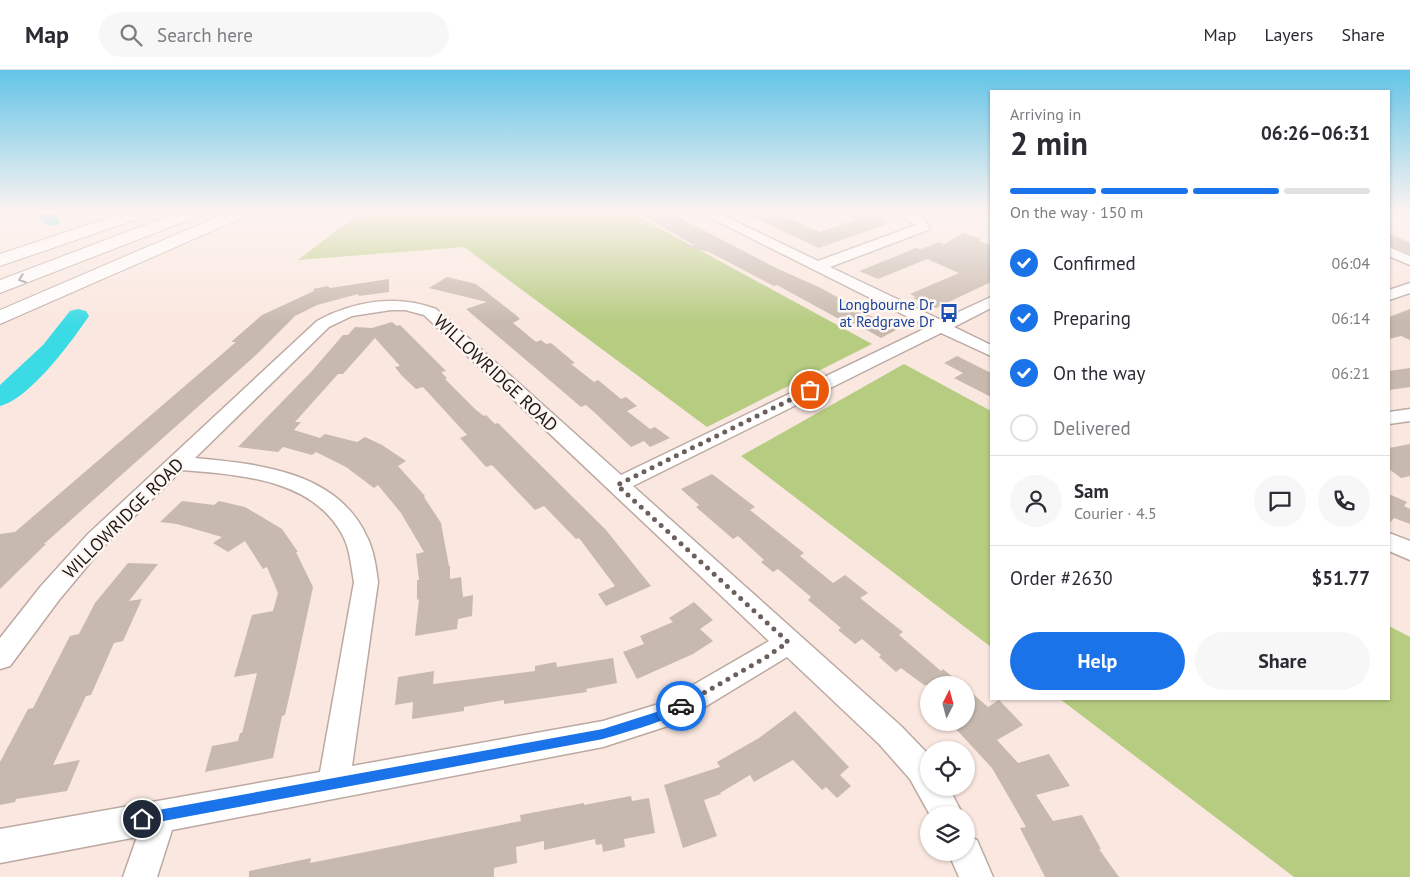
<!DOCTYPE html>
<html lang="en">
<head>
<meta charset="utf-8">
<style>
  :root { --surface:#fff; --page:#f7f7f7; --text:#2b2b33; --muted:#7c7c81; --line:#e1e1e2; --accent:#1a73e8 }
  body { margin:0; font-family:"PT Sans",sans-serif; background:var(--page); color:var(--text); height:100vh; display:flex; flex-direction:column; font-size:19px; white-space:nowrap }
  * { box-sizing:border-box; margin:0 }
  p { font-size:16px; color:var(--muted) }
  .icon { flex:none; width:28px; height:28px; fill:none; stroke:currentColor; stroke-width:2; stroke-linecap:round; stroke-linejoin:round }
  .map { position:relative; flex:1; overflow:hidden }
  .sheet { position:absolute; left:990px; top:20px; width:400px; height:610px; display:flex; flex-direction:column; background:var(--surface); border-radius:0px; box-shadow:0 1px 4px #0004 }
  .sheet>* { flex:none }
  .needle { width:32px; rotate:6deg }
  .fabs { position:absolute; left:920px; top:606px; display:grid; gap:10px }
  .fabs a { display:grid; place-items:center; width:55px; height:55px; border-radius:50%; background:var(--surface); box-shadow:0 1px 4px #0004; font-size:25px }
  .pin { position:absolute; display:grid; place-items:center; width:42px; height:42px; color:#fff; margin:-21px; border:2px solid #fff; border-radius:50%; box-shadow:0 1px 5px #0007 }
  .courier { position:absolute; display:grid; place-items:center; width:50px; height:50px; margin:-25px; border:4px solid #1a73e8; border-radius:50%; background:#fff; color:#222; box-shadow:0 1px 6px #0007 }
  .overview em { font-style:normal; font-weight:600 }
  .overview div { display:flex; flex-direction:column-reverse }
  .overview { display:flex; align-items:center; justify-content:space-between; height:85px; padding:0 20px }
  h1 { font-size:32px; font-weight:600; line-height:38px }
  .bar { display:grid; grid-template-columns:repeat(4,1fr); gap:8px 5px; align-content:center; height:60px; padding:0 20px }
  .bar i { height:6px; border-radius:4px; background:var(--line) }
  .bar .current { background:var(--accent) }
  .bar p { grid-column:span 4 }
  .line { display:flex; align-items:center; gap:12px; padding:0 20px; border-top:1px solid var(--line) }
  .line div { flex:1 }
  .round { display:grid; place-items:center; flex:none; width:52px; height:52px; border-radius:26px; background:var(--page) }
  ol { padding:0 20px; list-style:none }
  li { display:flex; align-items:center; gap:15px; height:55px }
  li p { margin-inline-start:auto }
  li .icon { padding:5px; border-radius:50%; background:var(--accent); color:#fff; stroke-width:4 }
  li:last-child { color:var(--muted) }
  li i { width:28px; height:28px; border:2px solid var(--line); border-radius:50% }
  .action { display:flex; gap:10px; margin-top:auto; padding:10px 20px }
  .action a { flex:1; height:58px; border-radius:30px; background:var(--accent); color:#fff; font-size:20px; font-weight:600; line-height:58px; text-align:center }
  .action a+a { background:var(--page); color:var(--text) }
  header { display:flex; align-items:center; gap:30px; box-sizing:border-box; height:70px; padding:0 25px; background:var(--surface); border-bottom:1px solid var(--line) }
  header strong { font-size:24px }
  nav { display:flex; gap:28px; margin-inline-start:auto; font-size:18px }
  .search { width:350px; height:45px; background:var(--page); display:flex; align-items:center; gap:12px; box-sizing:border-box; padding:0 18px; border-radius:28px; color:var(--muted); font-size:19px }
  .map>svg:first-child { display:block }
</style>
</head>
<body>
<header>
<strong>Map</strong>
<div class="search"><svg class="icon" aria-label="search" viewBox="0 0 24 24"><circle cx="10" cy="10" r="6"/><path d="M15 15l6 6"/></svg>Search here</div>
<nav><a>Map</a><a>Layers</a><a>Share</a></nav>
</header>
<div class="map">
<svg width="1410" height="807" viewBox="0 0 1410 807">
  <rect width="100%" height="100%" fill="#fae7df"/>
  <path fill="#b6cc80" d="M362 141H628L872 274 707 357 464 177 298 190Z
    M904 294 991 341V577L741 386Z
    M1389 556 1410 567V807H1294L1060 629H1389Z"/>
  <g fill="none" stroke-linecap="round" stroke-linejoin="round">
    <path stroke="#32a0a7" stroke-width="3" d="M45 145 54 141"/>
    <path stroke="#32a0a7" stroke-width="4.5" d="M42 290 57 285"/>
    <path fill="#3bdbe5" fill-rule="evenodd" d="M33 141H52L60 151 58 155C45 158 40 151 33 141Z
      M78 239 86 241 89 246C72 271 30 329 0 336V315L43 275 70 241Z"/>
  </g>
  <path fill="#c7b9ad" d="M634 141H667L776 198 821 218 896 260 881 268 854 253 850 255 777 215 774 216 709 182 686 177 694 175Z
    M739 141H772L820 162 854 150 842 141H863L889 151 885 153 887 154 819 178Z
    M963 163 981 169 978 171 991 175V212L936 238 913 228 916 227 910 224 959 203 927 189 878 209 859 201 916 178 921 179 939 172 944 174Z
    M1389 163 1410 173V184L1389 175Z
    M447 207 476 214 517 246 520 249 513 253 536 272 541 270 546 274 551 273 575 293 571 294 594 312 598 310 621 329 626 327 637 336 627 341 650 359 655 357 670 368 650 377 644 371 631 377 594 342 586 335 581 337 466 239 487 232 429 218Z
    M389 209V222L359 226 358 224 317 235 295 246 257 284 44 474H46L0 519V464L15 462 236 272H231L262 245 314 221 313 219 328 216 330 218Z
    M1410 239V270L1401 266 1389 269V247Z
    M392 252 397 256 400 255 446 301 441 302 447 308 445 309 476 340 484 346 486 345 495 354 498 353 606 460 651 516 606 536 598 524 615 516 579 468 576 469 544 436 535 440 492 395 486 397 460 368 467 365 423 317 416 319 402 306 395 297 400 296 375 268 343 304H338L295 352H301L294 360 320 368 325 364 357 372 365 367 382 375 406 391 398 396 425 426 424 427 441 453 449 496H450V509L461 507 463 527 473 525 472 546 458 549 457 559 415 566 419 529 417 530V510H419L416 484 424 482 401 443 378 415 374 418 346 397 316 382 312 385 283 377 278 382 238 377 311 302 343 265H348L355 257 372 258Z
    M957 286 991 303V327L954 308 963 303 944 293Z
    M1410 298V317L1389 320V301Z
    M1410 374V406L1401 408 1389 399V378Z
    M712 404 755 437 750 440 804 483 800 486 833 513 845 505 868 523 860 528 903 562 899 565 941 601 943 599 962 615H924L901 598 896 602 879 587 881 585 862 569 855 574 838 560 841 558 808 530 811 527 778 499 773 502 761 492 764 490 738 466 733 469 696 437 699 435 681 419Z
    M1389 424 1407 432 1404 436 1410 439V454L1394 448 1389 454Z
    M182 431 214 435 219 431 245 437 282 459 298 482H296L313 517 296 597 285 645 282 646 273 688 205 702 212 676 238 671 240 663H242L257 603 234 607 252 545 273 541 278 523 267 497 263 499 245 471 228 482 213 473 222 467 177 454 160 452Z
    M128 493 158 494 129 531 142 529 123 571 114 573 91 625 86 626 53 695 80 690 67 721 16 729 15 732 0 735V692L18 658 28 639 33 638 70 566 79 564 95 533Z
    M694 532 713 550 700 559 713 571 693 584 637 609 623 582 644 574 640 566 673 552 669 548Z
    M613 588 617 613 586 619 587 622 504 634V630L464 637V641L412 649 413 632 395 635 398 607 434 601 433 614 535 601V596L556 592 557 597Z
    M966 618 988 637 999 630 1023 655 997 670 1018 693 1049 684 1070 716 1036 725 1053 751 1082 745 1101 779H1099L1119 807H1045L1020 758 1026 757 992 698 954 657 962 652H966Z
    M795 641 849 697 840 705 851 716 837 728 826 717 822 720 793 690 754 712 750 705 720 723 721 724 704 730 717 766 683 778 664 715 720 697 717 692 759 668Z
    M631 726 632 731 649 728 655 763 624 769 625 777 603 782 602 774 596 775 595 769 544 780V771L516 777 517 793 494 798V807H249V801L311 788 310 793 521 751 520 745 584 733V735Z"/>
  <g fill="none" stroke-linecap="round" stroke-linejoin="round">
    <g stroke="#bba9a2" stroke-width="3">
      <path id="minor" d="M697 141H714L818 191 916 155 894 141C909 141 921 142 930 157L928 160 830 197 941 250 991 227V238L954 257 991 275V286L941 263 633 416 901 656 929 685V718H949L963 745H930L910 709 879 674 787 587 680 652 603 677 172 760 157 807H123L137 767 0 793V759L320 702 354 512C351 496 350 478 342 464 311 408 239 405 182 400L104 476 59 530 10 596 0 599V568L41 516 88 464 317 251C353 231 397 224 436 239L621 405 928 257ZM391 240H405L424 245 769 571 662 633 603 651 352 696 378 512C376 497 374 481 367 467 337 401 258 394 195 388L329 257 352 246Z
        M1389 177 1410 186V195L1389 186Z
        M1410 213V223L1389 230V220Z
        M1410 339V351L1389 354V342Z
        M1389 463 1410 471V490L1389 481Z
        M966 766 977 770 993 807H959L948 782H966Z"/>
    </g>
    <g stroke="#bba9a2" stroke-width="2">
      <path id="highway" d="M129 141H154L152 144 0 196V184Z
        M182 141H206L204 144 0 223V210Z
        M231 141H253L251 144 0 254V240Z"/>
    </g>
    <use href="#minor" fill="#fff" fill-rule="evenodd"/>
    <use href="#highway" fill="#fff" fill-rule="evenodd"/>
  </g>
  <defs><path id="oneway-chevron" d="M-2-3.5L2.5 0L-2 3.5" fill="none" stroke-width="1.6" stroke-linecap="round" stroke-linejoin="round" transform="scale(1.25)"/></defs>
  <use stroke="#9a9796" href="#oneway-chevron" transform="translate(22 209) rotate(159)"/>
  <linearGradient id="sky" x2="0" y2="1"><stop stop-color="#63c4e7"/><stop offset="0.56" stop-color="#fdf4f1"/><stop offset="1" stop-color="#fdf4f1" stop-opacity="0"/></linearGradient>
  <rect width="1410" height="254" fill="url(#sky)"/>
  <path fill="#1a73e8" d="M681 631 685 633 687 636C681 648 619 664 603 669L142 755 138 754 136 749 138 745 142 743 603 659 666 639Z"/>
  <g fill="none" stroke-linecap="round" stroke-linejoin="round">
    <path stroke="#6b605c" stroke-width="5" stroke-dasharray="0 9" d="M681 636 765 588 788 572 617 415 810 320"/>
  </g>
  <defs>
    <g id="bus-bare" transform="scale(1.5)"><path d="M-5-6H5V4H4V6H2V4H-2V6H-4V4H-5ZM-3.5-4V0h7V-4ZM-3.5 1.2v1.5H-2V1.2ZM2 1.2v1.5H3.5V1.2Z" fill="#1a4fb4" stroke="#fff7f4" stroke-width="2.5" paint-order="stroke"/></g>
  </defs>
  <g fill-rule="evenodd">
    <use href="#bus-bare" x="949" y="243"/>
  </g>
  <g text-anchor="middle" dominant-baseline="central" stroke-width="5" stroke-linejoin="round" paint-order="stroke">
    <g font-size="15" fill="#164399" stroke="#fff7f4" text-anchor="end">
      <text x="934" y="234">Longbourne Dr<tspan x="934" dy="17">at Redgrave Dr</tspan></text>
    </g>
    <g font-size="18" fill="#1e1815" stroke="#fff7f4">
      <text transform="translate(496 303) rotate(43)">WILLOWRIDGE ROAD</text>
      <text transform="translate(123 448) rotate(-45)">WILLOWRIDGE ROAD</text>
    </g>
  </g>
</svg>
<div class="fabs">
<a><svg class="needle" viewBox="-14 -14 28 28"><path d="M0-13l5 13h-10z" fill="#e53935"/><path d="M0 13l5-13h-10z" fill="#7c7c81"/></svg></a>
<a><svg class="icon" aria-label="locate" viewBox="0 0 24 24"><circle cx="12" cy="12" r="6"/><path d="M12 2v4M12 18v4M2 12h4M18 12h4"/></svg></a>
<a><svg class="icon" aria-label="layers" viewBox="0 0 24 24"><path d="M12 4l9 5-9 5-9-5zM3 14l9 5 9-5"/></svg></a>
</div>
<div class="pin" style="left:810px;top:320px;background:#ea580c"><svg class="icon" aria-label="bag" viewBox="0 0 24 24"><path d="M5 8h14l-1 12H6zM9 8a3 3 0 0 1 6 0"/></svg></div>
<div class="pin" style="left:142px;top:749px;background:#1f2937"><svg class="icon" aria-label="home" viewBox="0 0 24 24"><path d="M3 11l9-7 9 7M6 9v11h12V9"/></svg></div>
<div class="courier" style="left:681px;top:636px"><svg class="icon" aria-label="car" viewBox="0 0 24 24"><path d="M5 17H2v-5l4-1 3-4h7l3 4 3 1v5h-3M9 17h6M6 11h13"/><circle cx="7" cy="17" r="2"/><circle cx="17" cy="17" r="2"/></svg></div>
<section class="sheet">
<div class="overview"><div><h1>2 min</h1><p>Arriving in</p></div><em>06:26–06:31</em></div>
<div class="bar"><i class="current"></i><i class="current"></i><i class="current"></i><i></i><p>On the way · 150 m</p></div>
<ol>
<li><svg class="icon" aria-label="check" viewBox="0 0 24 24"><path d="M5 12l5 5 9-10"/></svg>Confirmed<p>06:04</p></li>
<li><svg class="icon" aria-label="check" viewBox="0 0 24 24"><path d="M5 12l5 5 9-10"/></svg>Preparing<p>06:14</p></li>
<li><svg class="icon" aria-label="check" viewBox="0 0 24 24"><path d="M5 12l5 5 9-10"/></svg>On the way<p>06:21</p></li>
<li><i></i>Delivered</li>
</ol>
<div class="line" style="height:90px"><a class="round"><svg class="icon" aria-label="person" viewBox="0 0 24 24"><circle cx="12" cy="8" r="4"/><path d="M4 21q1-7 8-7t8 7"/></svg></a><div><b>Sam</b><p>Courier · 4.5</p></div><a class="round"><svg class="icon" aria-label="chat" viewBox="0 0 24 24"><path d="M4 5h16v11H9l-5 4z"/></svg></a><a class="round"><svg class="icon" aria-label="phone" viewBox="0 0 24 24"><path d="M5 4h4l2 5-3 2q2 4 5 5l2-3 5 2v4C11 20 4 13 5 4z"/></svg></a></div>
<div class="line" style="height:65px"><div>Order #2630</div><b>$51.77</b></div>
<div class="action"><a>Help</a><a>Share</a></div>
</section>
</div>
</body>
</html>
